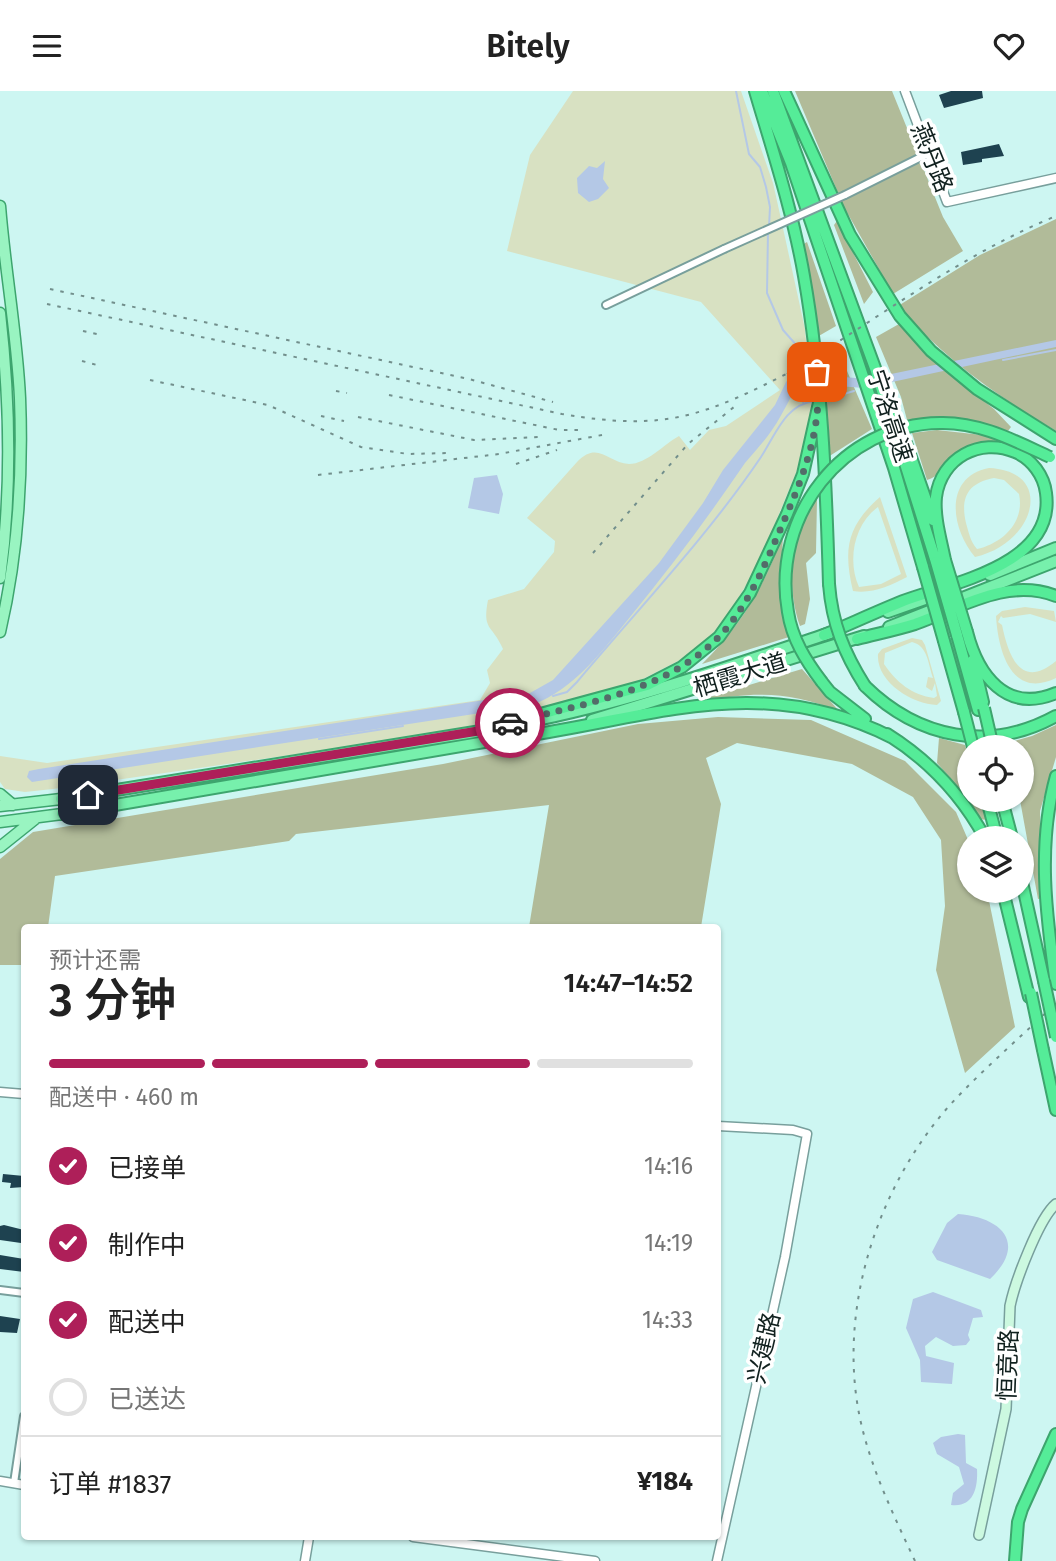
<!DOCTYPE html>
<html lang="zh">
<head>
<meta charset="utf-8">
<style>
  :root { --surface:#fff; --page:#f6f6f6; --text:#222; --muted:#767676; --line:#e0e0e0; --accent:#ae1f59 }
  body { margin:0; font-family:"Fira Sans","Noto Sans SC",sans-serif; background:var(--page); color:var(--text); height:100vh; display:flex; flex-direction:column; font-size:26px; white-space:nowrap }
  * { box-sizing:border-box; margin:0 }
  p { font-size:23px; color:var(--muted) }
  .icon { flex:none; width:38px; height:38px; fill:none; stroke:currentColor; stroke-width:2; stroke-linecap:round; stroke-linejoin:round }
  .map { position:relative; flex:1; overflow:hidden }
  .sheet { position:absolute; left:21px; top:833px; width:700px; height:616px; display:flex; flex-direction:column; background:var(--surface); border-radius:7px; box-shadow:0 2px 5px #0004 }
  .sheet>* { flex:none }
  .fabs { position:absolute; left:957px; top:644px; display:grid; gap:14px }
  .fabs a { display:grid; place-items:center; width:77px; height:77px; border-radius:50%; background:var(--surface); box-shadow:0 2px 5px #0004; font-size:35px }
  .pin { position:absolute; display:grid; place-items:center; width:60px; height:60px; color:#fff; margin:-30px; border-radius:14px; box-shadow:0 4px 10px #0006 }
  .courier { position:absolute; display:grid; place-items:center; width:70px; height:70px; margin:-35px; border:5px solid #ae1f59; border-radius:50%; background:#fff; color:#222; box-shadow:0 2px 9px #0007 }
  .summary em { font-style:normal; font-weight:600 }
  .summary div { display:flex; flex-direction:column-reverse }
  .summary { display:flex; align-items:center; justify-content:space-between; height:119px; padding:0 28px }
  h1 { font-size:46px; font-weight:600; line-height:52px }
  .bar { display:grid; grid-template-columns:repeat(4,1fr); gap:10px 7px; align-content:center; height:84px; padding:0 28px }
  .bar i { height:9px; border-radius:5px; background:var(--line) }
  .bar .active { background:var(--accent) }
  .bar p { grid-column:span 4 }
  .line { display:flex; align-items:center; gap:18px; padding:0 28px; border-top:2px solid var(--line) }
  .line div { flex:1 }
  ol { padding:0 28px; list-style:none }
  li { display:flex; align-items:center; gap:21px; height:77px }
  li p { margin-inline-start:auto }
  li .icon { padding:7px; border-radius:50%; background:var(--accent); color:#fff; stroke-width:4 }
  li:last-child { color:var(--muted) }
  li i { width:38px; height:38px; border:4px solid var(--line); border-radius:50% }
  header { display:flex; justify-content:space-between; align-items:center; height:91px; padding:0 28px; background:var(--surface); font-size:32px; font-weight:600 }
  .map>svg:first-child { display:block }
</style>
</head>
<body>
<header><svg class="icon" aria-label="menu" viewBox="0 0 24 24"><path d="M4 6h16M4 12h16M4 18h16"/></svg>Bitely<svg class="icon" aria-label="heart" viewBox="0 0 24 24"><path d="M12 20l-8-8c-3-5 5-10 8-4 3-6 11-1 8 4z"/></svg></header>
<div class="map">
<svg width="1056" height="1470" viewBox="0 0 1056 1470">
  <rect width="100%" height="100%" fill="#cdf6f2"/>
  <path fill="#d8e1c2" fill-rule="evenodd" d="M573 0H741L773 92 781 128 805 238 812 319 803 365 759 472 727 527 705 551 692 563 637 591 464 639 53 698 25 701 5 698 0 691V665L47 672 480 609 490 592 487 579 503 558C492 533 482 540 488 509L524 498 554 461 555 450 527 427 577 371C598 349 608 372 629 373 647 373 664 353 679 345L690 359 709 339 726 335 780 299 701 211 507 160 530 64Z
    M989 377C1056 380 1035 453 975 466 951 438 943 386 989 377ZM994 387 1004 389 1019 403C1025 431 1003 452 977 458 970 450 969 442 966 432 960 406 968 392 994 387Z
    M880 406 907 486C890 495 872 503 853 500 843 458 847 435 880 406ZM878 416 901 483 881 493 859 496C847 470 854 433 878 416Z
    M1025 516 1054 520 1056 531 1030 523 1003 527 1001 525 998 531 1002 534C1008 563 1020 600 1056 570V587C1011 609 998 559 996 525L1002 520Z
    M912 547 922 549 925 554 941 610 937 614C912 613 876 591 878 563L882 558ZM912 551C928 555 928 573 933 587L928 586 926 596 932 600 935 592 937 605 934 607C912 604 896 591 884 573L885 562Z"/>
  <path fill="#b1bb99" d="M795 0H892L943 126 963 160 893 203 844 116Z
    M1056 128V340C997 305 943 267 898 215L980 164Z
    M837 130 873 201 864 213 834 134Z
    M807 151 836 235 817 246 802 154Z
    M899 233 926 264 994 318 1011 336 1008 340C973 327 944 324 907 329L901 306 876 246Z
    M838 259 872 338 828 366 821 270Z
    M937 339 982 344 998 350V353C948 346 953 382 927 389L912 342Z
    M817 408 816 462 806 472 810 508 805 533 800 535C786 496 789 440 817 408Z
    M783 444 780 504 789 546 702 573C742 533 763 497 783 444Z
    M802 578 839 620C790 601 756 600 704 610L703 608Z
    M718 626 811 629 905 670 956 721 969 751 970 800H987L1015 936 965 982 936 879 945 815 941 749 913 706 852 673 737 652 706 667 721 713 701 836H529L549 714 296 743 289 750 55 785 48 836H24V874H0V768L33 741 443 673 638 633Z
    M1056 634V666L1040 720 1042 807 1038 808 1020 709 1022 656H1005L1004 653 1032 645Z
    M939 647 965 654 969 667 970 709H983L987 729 979 728 964 703 937 672Z"/>
  <path fill="#b4c8e6" d="M605 70 603 88 609 97 598 108 589 111 578 102 577 87 589 75 597 77Z
    M1056 249V256L864 297 838 295 815 278 808 280C794 295 785 321 772 339 764 351 754 361 745 372 709 425 671 476 630 526 602 560 575 598 532 614L32 691 27 686 29 680 39 678 530 602 553 589 659 472 703 412 723 379 775 314 786 291 805 267 816 266 844 286 867 288Z
    M497 384 503 403 499 423 468 417 474 387Z
    M958 1123C1001 1126 1028 1152 990 1188L937 1169 932 1161 947 1132Z
    M933 1201 981 1219 983 1226 973 1227 968 1244 970 1249 966 1254 953 1255 936 1246 925 1255 926 1265 954 1272 952 1293 921 1291 920 1269 906 1237 913 1208Z
    M958 1343 965 1344 966 1372 977 1378C978 1396 974 1417 951 1414L953 1402 964 1393 959 1376 937 1363 933 1352 941 1346Z"/>
  <g fill="none" stroke-linecap="round" stroke-linejoin="round">
    <path stroke="#b4c8e6" stroke-width="2" d="M736 0 749 63 760 76 766 96 770 116 769 136
      M768 141 767 202 783 239 798 256 801 273
      M1003 269 1056 259
      M802 286 803 311
      M823 309 854 300
      M553 605 567 601 577 591C639 517 707 446 761 366 776 343 785 314 814 310
      M319 648 403 635"/>
  </g>
  <path fill="#1e4250" d="M951 0H982L983 7 944 17 939 4Z
    M999 53 1004 65 982 68V71L963 74 961 61Z
    M3 1083 24 1085V1096L10 1097 11 1092 2 1091Z
    M4 1134 24 1139 21 1152 0 1149V1135Z
    M0 1164 24 1168V1181L0 1178Z
    M0 1225 20 1228 17 1242 0 1241Z"/>
  <g fill="none" stroke-linecap="round" stroke-linejoin="round">
    <g stroke="#789f9c" stroke-width="10">
      <path id="minor" d="M845 104 929 62
        M606 214 724 158
        M0 1199 24 1202
        M14 1392 24 1325"/>
    </g>
    <g stroke="#789f9c" stroke-width="11">
      <path id="tertiary" d="M905 0 947 111 1056 87
        M0 1001 24 1003
        M0 1390 24 1394
        M413 1446 595 1470
        M305 1470 309 1446
        M717 1470 785 1166 807 1043 793 1039 718 1035"/>
    </g>
    <g stroke="#789f9c" stroke-width="12">
      <path id="secondary" d="M979 1444 1006 1318 1010 1215C1015 1191 1039 1127 1056 1113"/>
    </g>
    <g stroke="#3da56e" stroke-width="13">
      <path id="primary" d="M0 115C5 179 17 243 20 307 23 385 18 464 0 541
        M0 222C10 310 12 399 0 487
        M0 703 13 714
        M0 715 61 708
        M0 731 62 723
        M0 756 35 728"/>
    </g>
    <g stroke="#3da56e" stroke-width="14">
      <path id="trunk" d="M990 484 1056 457
        M888 521 925 508
        M889 536 1056 470
        M592 629 864 545
        M527 631C630 611 730 575 830 542
        M61 708 487 639
        M62 723 532 643"/>
    </g>
    <g stroke="#3da56e" stroke-width="14">
      <path id="motorway" d="M755 0C773 61 793 122 804 185 822 287 826 390 829 493
        M762 0 791 72 894 377 923 476
        M773 0 875 277 936 471
        M784 0 850 144 900 225 931 260 977 298 1056 348
        M906 352 933 429
        M967 541C978 584 1006 623 1056 602
        M824 544C850 533 876 521 903 510 951 492 1056 474 1046 402 1044 385 1032 368 1015 361 980 346 941 367 936 406 934 426 941 449 945 469
        M957 544 978 619
        M857 548C876 543 896 539 915 533 960 517 1007 486 1056 505
        M944 550 964 621
        M973 569 983 611
        M822 591 830 601 865 628
        M865 595C918 647 989 662 1056 625
        M478 640 647 594 682 576 719 546 750 502 787 423 803 383 820 307
        M887 643C930 670 961 703 985 747
        M525 645C658 625 763 581 893 647
        M1056 685C1037 753 1046 824 1056 893
        M987 709 997 747
        M1002 709 1012 747
        M1022 791 1044 890
        M1003 800 1029 906
        M1043 959 1056 1019
        M1015 1470 1018 1431 1022 1418 1056 1343"/>
    </g>
    <use href="#minor" stroke="#fff" stroke-width="6"/>
    <use href="#tertiary" stroke="#fff" stroke-width="8"/>
    <use href="#secondary" stroke="#ccf9e0" stroke-width="9"/>
    <use href="#primary" stroke="#99f4c1" stroke-width="10"/>
    <use href="#trunk" stroke="#77f0ac" stroke-width="10"/>
    <use href="#motorway" stroke="#55ec98" stroke-width="10"/>
    <path stroke="#728f8c" stroke-width="2" stroke-dasharray="3.5 7" stroke-linecap="butt" d="M50 198 469 288 553 311
      M47 213 562 323C667 341 704 325 796 278
      M83 240 101 244
      M82 270 97 274
      M787 283C876 229 959 165 1056 125
      M150 289 268 314 361 356 408 363 449 362
      M336 300 347 302
      M389 304 559 339H581
      M321 325 344 330
      M358 326 474 349 538 346
      M516 373 557 359
      M318 384 499 363 602 344
      M593 462 688 353 734 316
      M915 1470C894 1425 872 1380 861 1332 836 1222 876 1098 949 1015 982 979 1021 946 1056 912"/>
    <g stroke="#789f9c" stroke-width="10" stroke-linecap="butt">
      <path id="minor-bridge" d="M724 158 845 104"/>
    </g>
    <g stroke="#3da56e" stroke-width="14" stroke-linecap="butt">
      <path id="motorway-bridge" d="M945 469 967 541
        M936 471 957 544
        M923 476 944 550
        M829 493C832 532 844 562 865 595
        M822 591C806 570 792 548 788 521 771 426 842 333 940 332 980 331 1015 350 1050 366
        M984 617 993 656
        M964 621 973 656
        M1044 890 1056 946
        M1031 902 1043 959"/>
    </g>
    <use href="#minor-bridge" stroke="#fff" stroke-width="6"/>
    <use href="#motorway-bridge" stroke="#55ec98" stroke-width="10"/>
  </g>
  <g fill="none" stroke-linecap="round" stroke-linejoin="round">
    <path stroke="#536c69" stroke-width="7" stroke-dasharray="0 12.6" d="M510 632C589 611 681 599 733 529 756 498 771 460 786 425 806 379 823 331 817 281"/>
    <path stroke="#ae1f59" stroke-width="9" d="M88 704 478 640 510 632"/>
  </g>
  <g text-anchor="middle" dominant-baseline="central" stroke-width="7" stroke-linejoin="round" paint-order="stroke">
    <g font-size="24" fill="#11211f" stroke="#fff">
      <text transform="translate(932 67) rotate(68)">燕丹路</text>
      <text transform="translate(890 325) rotate(72)">宁洛高速</text>
      <text transform="translate(740 584) rotate(-17)">栖霞大道</text>
      <text transform="translate(764 1257) rotate(-77)">兴建路</text>
      <text transform="translate(1008 1274) rotate(-88)">恒竞路</text>
    </g>
  </g>
</svg>
<div class="fabs">
<a><svg class="icon" aria-label="locate" viewBox="0 0 24 24"><circle cx="12" cy="12" r="6"/><path d="M12 2v4M12 18v4M2 12h4M18 12h4"/></svg></a>
<a><svg class="icon" aria-label="layers" viewBox="0 0 24 24"><path d="M12 4l9 5-9 5-9-5zM3 14l9 5 9-5"/></svg></a>
</div>
<div class="pin" style="left:817px;top:281px;background:#ea580c"><svg class="icon" aria-label="bag" viewBox="0 0 24 24"><path d="M5 8h14l-1 12H6zM9 8a3 3 0 0 1 6 0"/></svg></div>
<div class="pin" style="left:88px;top:704px;background:#1f2937"><svg class="icon" aria-label="home" viewBox="0 0 24 24"><path d="M3 11l9-7 9 7M6 9v11h12V9"/></svg></div>
<div class="courier" style="left:510px;top:632px"><svg class="icon" aria-label="car" viewBox="0 0 24 24"><path d="M5 17H2v-5l4-1 3-4h7l3 4 3 1v5h-3M9 17h6M6 11h13"/><circle cx="7" cy="17" r="2"/><circle cx="17" cy="17" r="2"/></svg></div>
<section class="sheet">
<div class="summary"><div><h1>3 分钟</h1><p>预计还需</p></div><em>14:47–14:52</em></div>
<div class="bar"><i class="active"></i><i class="active"></i><i class="active"></i><i></i><p>配送中 · 460 m</p></div>
<ol>
<li><svg class="icon" aria-label="check" viewBox="0 0 24 24"><path d="M5 12l5 5 9-10"/></svg>已接单<p>14:16</p></li>
<li><svg class="icon" aria-label="check" viewBox="0 0 24 24"><path d="M5 12l5 5 9-10"/></svg>制作中<p>14:19</p></li>
<li><svg class="icon" aria-label="check" viewBox="0 0 24 24"><path d="M5 12l5 5 9-10"/></svg>配送中<p>14:33</p></li>
<li><i></i>已送达</li>
</ol>
<div class="line" style="height:91px"><div>订单 #1837</div><b>¥184</b></div>
</section>
</div>
</body>
</html>
